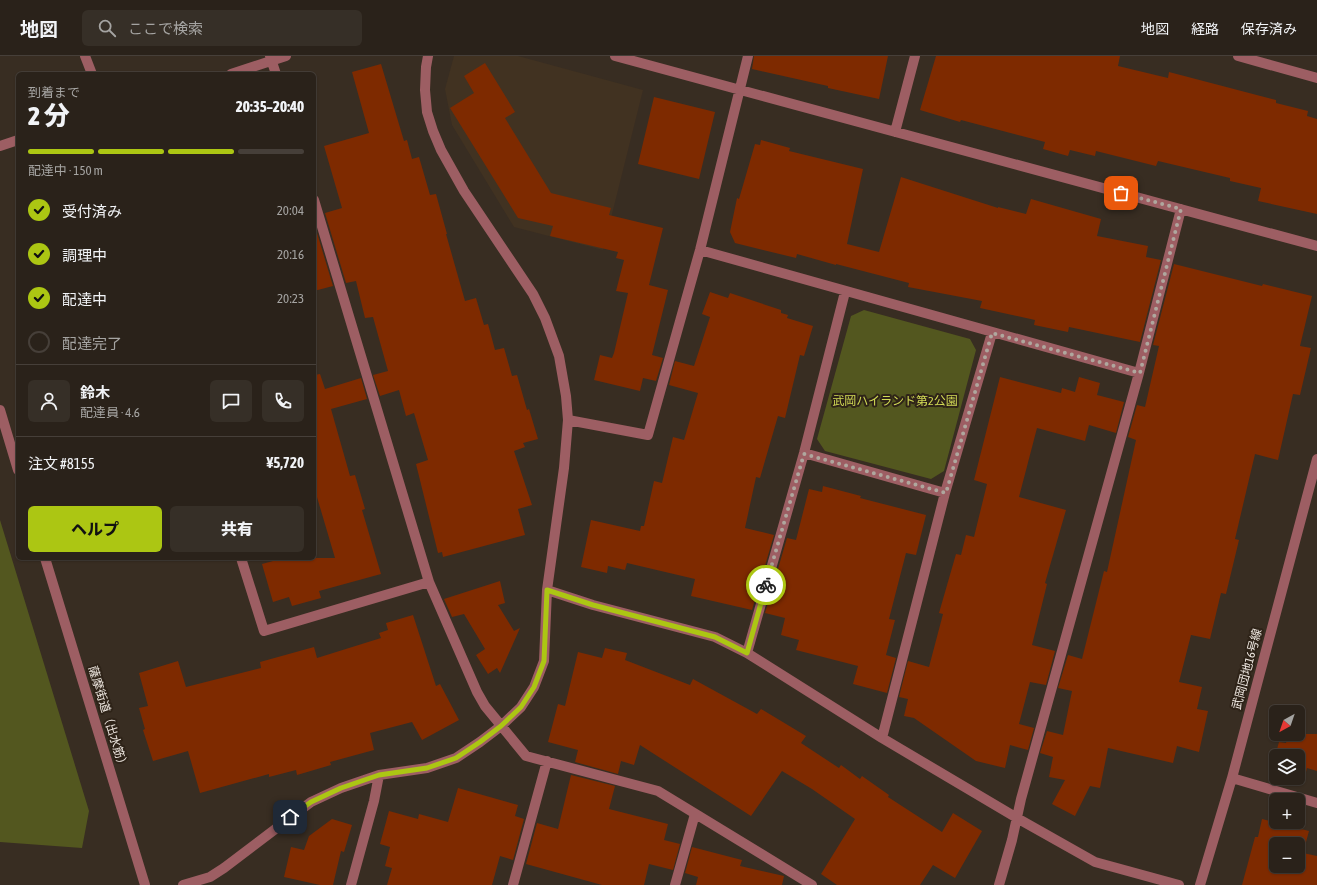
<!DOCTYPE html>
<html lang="ja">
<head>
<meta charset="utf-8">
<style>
  :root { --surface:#2a221a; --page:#362f27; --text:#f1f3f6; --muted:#a5a4a2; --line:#463f39; --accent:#acc613 }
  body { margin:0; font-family:"Asap Condensed","Noto Sans JP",sans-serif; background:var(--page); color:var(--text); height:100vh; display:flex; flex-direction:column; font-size:15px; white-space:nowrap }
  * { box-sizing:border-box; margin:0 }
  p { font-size:13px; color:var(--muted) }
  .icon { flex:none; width:22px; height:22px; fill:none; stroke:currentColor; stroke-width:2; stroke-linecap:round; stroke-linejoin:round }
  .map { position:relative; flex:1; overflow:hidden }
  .panel { position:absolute; left:16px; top:16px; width:300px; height:488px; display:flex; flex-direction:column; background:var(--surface); border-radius:6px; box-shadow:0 1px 3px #0004,0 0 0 1px var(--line) }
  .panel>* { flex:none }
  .needle { width:26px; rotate:220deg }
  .controls { position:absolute; left:1269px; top:649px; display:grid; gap:8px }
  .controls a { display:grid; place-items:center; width:36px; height:36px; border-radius:6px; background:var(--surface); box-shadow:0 1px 3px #0004,0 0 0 1px var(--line); font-size:20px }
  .pin { position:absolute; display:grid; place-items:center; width:34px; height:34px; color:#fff; margin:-17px; border-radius:8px; box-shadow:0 2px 6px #0006 }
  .courier { position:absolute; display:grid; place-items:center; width:40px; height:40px; margin:-20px; border:3px solid #acc613; border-radius:50%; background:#fff; color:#222; box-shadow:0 1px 5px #0007 }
  .summary em { font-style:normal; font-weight:800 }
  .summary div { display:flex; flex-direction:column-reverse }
  .summary { display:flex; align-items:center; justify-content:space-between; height:68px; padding:0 12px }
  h1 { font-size:26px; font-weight:800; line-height:30px }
  .bar { display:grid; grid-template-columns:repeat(4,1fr); gap:6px 4px; align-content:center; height:48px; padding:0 12px }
  .bar i { height:5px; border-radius:3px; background:var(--line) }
  .bar .on { background:var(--accent) }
  .bar p { grid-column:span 4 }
  .line { display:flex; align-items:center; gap:10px; padding:0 12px; border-top:1px solid var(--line) }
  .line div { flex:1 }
  .round { display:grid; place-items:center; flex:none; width:42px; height:42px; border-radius:6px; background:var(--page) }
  ol { padding:0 12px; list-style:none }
  li { display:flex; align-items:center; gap:12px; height:44px }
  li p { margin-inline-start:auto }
  li .icon { padding:4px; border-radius:50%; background:var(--accent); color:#111; stroke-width:4 }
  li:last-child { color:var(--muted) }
  li i { width:22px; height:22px; border:2px solid var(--line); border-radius:50% }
  .action { display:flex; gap:8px; margin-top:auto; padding:8px 12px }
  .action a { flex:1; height:46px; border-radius:6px; background:var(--accent); color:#111; font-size:16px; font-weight:800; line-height:46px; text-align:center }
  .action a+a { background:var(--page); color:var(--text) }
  header { display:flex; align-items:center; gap:24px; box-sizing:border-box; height:56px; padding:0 20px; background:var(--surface); border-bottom:1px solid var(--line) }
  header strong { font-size:19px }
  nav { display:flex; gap:22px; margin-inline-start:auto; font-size:14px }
  .search { width:280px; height:36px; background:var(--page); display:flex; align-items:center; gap:10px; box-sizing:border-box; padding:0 14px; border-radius:6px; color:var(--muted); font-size:15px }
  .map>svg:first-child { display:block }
</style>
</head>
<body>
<header>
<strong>地図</strong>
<div class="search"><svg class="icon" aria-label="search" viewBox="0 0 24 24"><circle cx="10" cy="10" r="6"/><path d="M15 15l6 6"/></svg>ここで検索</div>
<nav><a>地図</a><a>経路</a><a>保存済み</a></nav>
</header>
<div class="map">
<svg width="1317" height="829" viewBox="0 0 1317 829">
  <rect width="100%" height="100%" fill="#382d22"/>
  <path fill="#413221" d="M454 0H518L643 34 603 194 514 171 452 69 445 33Z"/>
  <path fill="#53571f" d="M864 254 970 283 976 294 944 415 931 423 825 395 817 383 851 260Z
    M0 464 89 755 82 792 0 786Z"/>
  <path fill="#7e2a00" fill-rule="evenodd" d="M754 0H888L879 43 828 32V30L752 13Z
    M936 0H1120L1118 10 1168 22 1169 16 1276 44V47L1308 55 1307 60 1317 63V158L1258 145 1261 132 1230 125V122L1158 105 1156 110 1096 95 1095 100 1070 94 1068 100 1043 93 1045 86 961 64 960 66 920 54Z
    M485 7 515 56 505 62 551 137 611 152 609 159 663 172 649 229 668 234 652 299 663 302 656 325 643 322 640 335 594 324 600 299 612 302 614 297 628 237 616 235 624 204 616 202 618 196 550 180 553 170 518 162 450 52 474 37 464 20Z
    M381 8 404 85 407 84 412 103 419 101 430 139 436 138 447 178H446L465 245 476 242 484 269 488 268 495 294 504 292 512 320 517 319 527 354 529 353 538 383 523 387 525 391 514 395 532 449 518 453 525 479 443 501 442 496 438 497 416 408 428 404 414 357 406 360 399 334 380 340 373 319 388 315 373 261 365 262 356 225 346 227 325 157 342 152 324 90 369 77 352 16Z
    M654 41 715 56 699 123 638 108Z
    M761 84 790 92 789 95 863 113 847 188 879 196 901 121 998 152V151L1026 158 1031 143 1101 163 1097 180 1148 190 1146 201 1161 204 1140 286 1069 271 1068 276 1034 269 1035 264 980 252 982 245 908 231 909 227 836 208V209L797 198 796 202 735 187 730 176 737 142 739 143 755 88 760 89Z
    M314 167 333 230 314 235Z
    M1174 208 1262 230 1263 228 1312 240 1300 290 1311 292 1300 339 1293 338 1278 404 1255 398 1235 483 1239 484 1226 538 1221 537 1210 583 1191 579 1179 626 1202 631 1197 653 1208 655 1199 696 1177 690 1173 707 1108 692 1100 732 1090 730 1075 760 1052 748 1065 724 1049 721 1053 701 1040 697 1047 675 1063 679 1072 635 1058 632 1068 599 1082 603 1104 515 1107 516 1136 384 1128 381 1137 349 1145 351 1159 290 1153 289Z
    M710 236 728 242 730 237 781 254V257L788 259 787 262 813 270 804 300 800 299 785 362 778 360 760 422 756 421 745 472 774 479 752 554 691 540 695 523 627 507 625 514 608 510 607 517 581 511 591 464 640 475 641 470H644L654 425 662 427 673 381 684 384 698 337 669 329 675 305 694 310 710 261 702 258Z
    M320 318 325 333 361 322 367 343 331 353 350 420 355 419 365 453 362 454 381 518 319 535 321 542 292 550 289 541 273 546 262 508 284 502H335L314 431V319Z
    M1000 321 1061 337 1062 332 1075 336 1079 321 1100 327 1097 339 1124 346 1116 377 1089 369 1085 385 1037 372 1019 441 1066 454 1045 527 1047 528 1032 589 1055 595 1046 629 1030 626 1019 668 1034 672 1028 694 1010 689 1005 712 976 705 914 662 904 660 908 643 899 641 908 605 929 611 943 558 939 557 956 498 961 499 966 479 974 481 987 428 974 424Z
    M823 430 861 440 860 442 926 459 916 499 906 497 889 563 895 564 886 599 896 602 887 637 853 628 858 610 796 594 799 584 781 579 785 562 765 557 787 482 796 484 809 433 822 436Z
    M500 525 505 547 498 549 514 575 520 572 500 617 497 612 488 618 476 599 485 593 464 558 452 561 444 543Z
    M413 559 436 630 440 628 459 664 422 684 412 666 370 677 374 694 330 706 331 709 297 719 296 714 269 721V718L200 737 188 695 153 705 143 674 145 673 139 652 148 650 139 617 178 605 186 631 261 612 260 606 314 591 317 602 381 582 379 577 388 574 386 567Z
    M605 592 627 597 625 604 690 629 693 623 757 658 761 653 806 680 801 687 839 712 841 709 860 723 862 720 889 739 888 741 942 776 953 757 982 775 955 822 933 809 920 829H837L821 818 855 763 812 733 782 715 751 760 640 689 634 709 621 705 618 718 575 706 578 694 548 686 558 648 565 650 578 596 602 602Z
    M1288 678H1317V715L1307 712 1304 724 1296 722H1298V700H1276V717L1271 715 1279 686 1286 687Z
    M571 719 615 730 609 753 668 768 664 784 680 788 673 814 649 808 644 829H602L526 808 537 767 558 773Z
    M458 732 518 749 515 760 524 763 513 804 500 800 492 829H387L392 812 385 810 390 791 380 788 389 755 418 763 419 758 448 766Z
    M332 763 352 769 344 796 341 795 333 829H320L284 821 291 791 304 794 309 780Z
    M1262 763 1309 775 1303 797 1317 800V829H1242L1255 781H1258ZM1276 788H1298V810H1276Z
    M692 791 742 804 740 810 784 820 782 829H696L698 821 685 817Z"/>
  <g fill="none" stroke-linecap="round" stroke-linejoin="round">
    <path stroke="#9d5e63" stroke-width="10" d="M85 0 92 18
      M270 0 276 18
      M615 0 1317 190
      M1238 0 1317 22
      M231 18 286 0
      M895 76 915 0
      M0 90 18 84
      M314 144 429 526 477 636 485 650 526 700 658 735 812 829
      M700 194 1139 317
      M0 354 18 414
      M568 364 648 379 700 194 748 0
      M804 397 945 437
      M45 502 145 829
      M241 502 264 575 429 526
      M547 534 593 549 715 581 747 597 882 682 1017 762 1095 806 1179 829
      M747 597 804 397 845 236
      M882 682 945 437 992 277
      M1232 722 1317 747
      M183 829 210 821 224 812 311 746 341 732 379 719 427 712 456 702 480 686 501 670 521 651 534 631 544 605 547 534 564 412 568 364 566 340 559 300 545 262 533 238 464 135 441 94 433 75 427 56 425 34 426 11 428 0
      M351 829 374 745 379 719
      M513 829 547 705
      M675 829 695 758
      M999 829 1012 784 1021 743 1139 317 1181 153
      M1200 829 1232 722 1317 403"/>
  </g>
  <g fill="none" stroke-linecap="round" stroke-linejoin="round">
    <path stroke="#afa79e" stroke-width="4" stroke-dasharray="0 7.2" d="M766 529 804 398 946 437 992 277 1140 317 1181 153 1121 137"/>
    <path stroke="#acc613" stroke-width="5" d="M290 761 311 746 341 732 379 719 427 712 456 702 480 686 501 670 521 651 534 631 544 605 547 534 593 549 715 581 747 597 766 529"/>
  </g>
  <g text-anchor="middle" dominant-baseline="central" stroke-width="4" stroke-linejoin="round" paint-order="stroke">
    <g font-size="12" fill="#d2db55" stroke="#2e2318">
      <text x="895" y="345">武岡ハイランド第2公園</text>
    </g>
    <g font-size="12" fill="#efe8e1" stroke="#2e2318">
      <text transform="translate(1247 613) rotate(-75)">武岡団地16号線</text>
      <text transform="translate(108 662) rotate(73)">薩摩街道（出水筋）</text>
    </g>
  </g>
</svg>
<div class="controls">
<a><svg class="needle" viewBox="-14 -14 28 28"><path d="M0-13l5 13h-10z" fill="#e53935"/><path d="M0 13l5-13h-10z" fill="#a5a4a2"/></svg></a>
<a><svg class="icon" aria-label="layers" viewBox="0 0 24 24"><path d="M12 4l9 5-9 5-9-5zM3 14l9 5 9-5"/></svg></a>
<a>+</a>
<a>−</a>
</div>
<div class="pin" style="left:1121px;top:137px;background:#ea580c"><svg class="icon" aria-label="bag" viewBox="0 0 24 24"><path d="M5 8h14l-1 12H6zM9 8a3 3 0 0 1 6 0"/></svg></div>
<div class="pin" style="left:290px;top:761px;background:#1f2937"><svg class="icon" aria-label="home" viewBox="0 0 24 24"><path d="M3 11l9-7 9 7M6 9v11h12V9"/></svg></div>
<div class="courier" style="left:766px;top:529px"><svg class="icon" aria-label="bike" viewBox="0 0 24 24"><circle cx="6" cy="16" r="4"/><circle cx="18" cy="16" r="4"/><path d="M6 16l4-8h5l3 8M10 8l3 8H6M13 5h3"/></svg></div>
<section class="panel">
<div class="summary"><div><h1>2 分</h1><p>到着まで</p></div><em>20:35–20:40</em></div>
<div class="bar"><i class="on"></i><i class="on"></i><i class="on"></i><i></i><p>配達中 · 150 m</p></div>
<ol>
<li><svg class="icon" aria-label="check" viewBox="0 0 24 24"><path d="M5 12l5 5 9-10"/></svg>受付済み<p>20:04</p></li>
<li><svg class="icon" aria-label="check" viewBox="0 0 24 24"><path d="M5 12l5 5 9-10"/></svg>調理中<p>20:16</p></li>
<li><svg class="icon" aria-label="check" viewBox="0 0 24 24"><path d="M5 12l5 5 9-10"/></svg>配達中<p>20:23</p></li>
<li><i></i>配達完了</li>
</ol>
<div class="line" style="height:72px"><a class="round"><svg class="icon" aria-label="person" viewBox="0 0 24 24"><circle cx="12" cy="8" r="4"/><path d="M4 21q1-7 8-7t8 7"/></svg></a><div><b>鈴木</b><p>配達員 · 4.6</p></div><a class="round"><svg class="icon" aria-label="chat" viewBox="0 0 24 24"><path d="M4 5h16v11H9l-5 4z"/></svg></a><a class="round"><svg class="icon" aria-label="phone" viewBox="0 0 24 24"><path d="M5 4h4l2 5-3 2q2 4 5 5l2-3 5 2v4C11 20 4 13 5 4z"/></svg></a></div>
<div class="line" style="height:52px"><div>注文 #8155</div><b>¥5,720</b></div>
<div class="action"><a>ヘルプ</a><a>共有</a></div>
</section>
</div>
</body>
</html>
